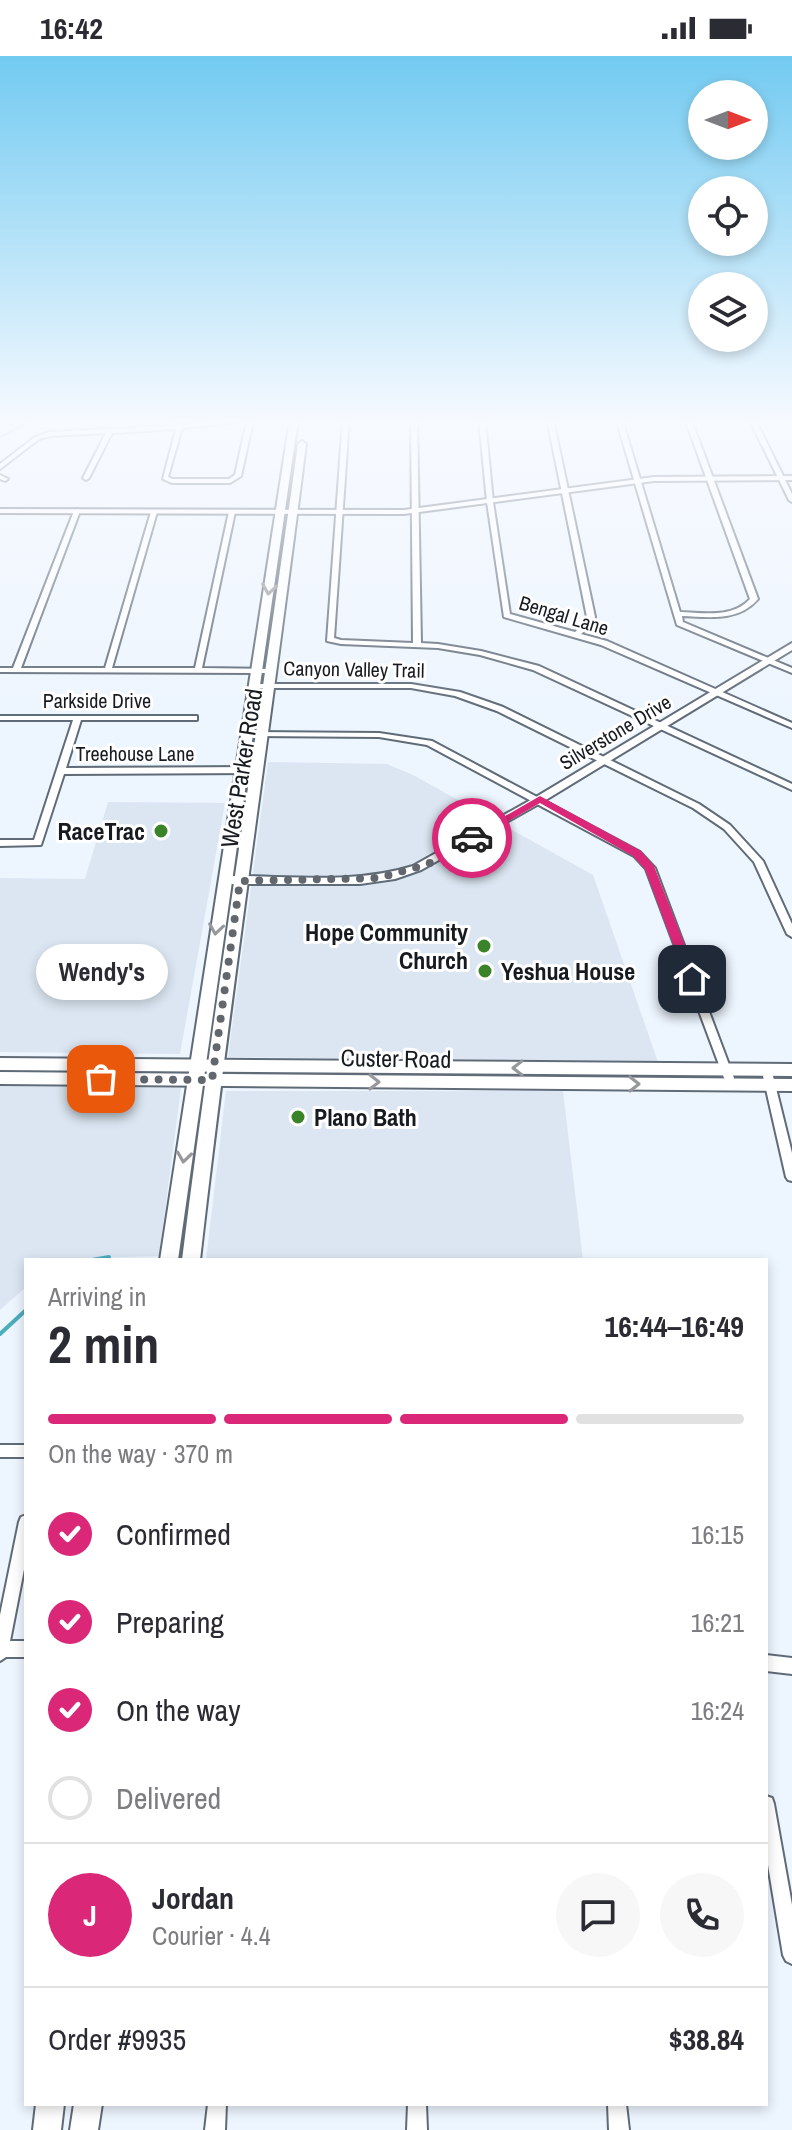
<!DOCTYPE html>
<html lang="en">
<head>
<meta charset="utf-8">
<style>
  :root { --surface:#fff; --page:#f7f7f7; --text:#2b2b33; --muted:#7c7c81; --line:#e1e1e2; --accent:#db2777 }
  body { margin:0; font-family:"Archivo Narrow",sans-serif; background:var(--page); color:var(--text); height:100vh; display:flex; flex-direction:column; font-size:30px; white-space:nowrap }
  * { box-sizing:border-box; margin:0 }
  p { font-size:26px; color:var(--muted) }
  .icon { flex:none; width:44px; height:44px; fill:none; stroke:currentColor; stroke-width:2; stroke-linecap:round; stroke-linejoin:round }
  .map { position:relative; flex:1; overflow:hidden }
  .side { position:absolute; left:24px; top:1202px; width:744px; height:848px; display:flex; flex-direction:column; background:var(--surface); border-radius:0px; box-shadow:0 4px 12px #0003 }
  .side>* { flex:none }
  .needle { width:52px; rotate:90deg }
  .tools { position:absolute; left:688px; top:24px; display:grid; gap:16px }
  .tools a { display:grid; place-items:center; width:80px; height:80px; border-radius:50%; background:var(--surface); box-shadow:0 4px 12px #0003; font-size:40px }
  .pin { position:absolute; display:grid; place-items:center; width:68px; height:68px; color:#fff; margin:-34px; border-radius:16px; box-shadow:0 4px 12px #0006 }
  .courier { position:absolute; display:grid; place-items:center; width:80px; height:80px; margin:-40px; border:6px solid #db2777; border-radius:50%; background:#fff; color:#222; box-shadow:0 2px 10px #0007 }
  .bubble { position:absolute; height:56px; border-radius:28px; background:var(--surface); box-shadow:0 4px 12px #0003; font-size:26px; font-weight:700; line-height:56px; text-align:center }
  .headline em { font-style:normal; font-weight:700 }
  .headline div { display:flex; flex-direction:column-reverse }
  .headline { display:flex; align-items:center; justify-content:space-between; height:136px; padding:0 24px }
  h1 { font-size:52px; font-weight:700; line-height:60px }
  .bar { display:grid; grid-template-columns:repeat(4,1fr); gap:12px 8px; align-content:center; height:96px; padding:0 24px }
  .bar i { height:10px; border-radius:6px; background:var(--line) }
  .bar .active { background:var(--accent) }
  .bar p { grid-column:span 4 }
  .line { display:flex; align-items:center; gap:20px; padding:0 24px; border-top:2px solid var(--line) }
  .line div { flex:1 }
  .round { display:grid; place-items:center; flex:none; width:84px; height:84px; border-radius:42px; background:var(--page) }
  ol { padding:0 24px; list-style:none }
  li { display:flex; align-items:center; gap:24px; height:88px }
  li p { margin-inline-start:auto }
  li .icon { padding:8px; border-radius:50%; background:var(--accent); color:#fff; stroke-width:4 }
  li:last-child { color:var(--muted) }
  li i { width:44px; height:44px; border:4px solid var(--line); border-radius:50% }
  .status { display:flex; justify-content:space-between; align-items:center; height:56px; padding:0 40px; background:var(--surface); direction:ltr }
  .status svg { height:22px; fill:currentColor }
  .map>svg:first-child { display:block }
</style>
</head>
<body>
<div class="status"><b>16:42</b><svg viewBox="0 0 49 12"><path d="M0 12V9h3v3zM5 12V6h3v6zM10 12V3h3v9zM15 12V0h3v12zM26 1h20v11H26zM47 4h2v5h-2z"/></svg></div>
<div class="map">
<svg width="792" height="2074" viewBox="0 0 792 2074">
  <rect width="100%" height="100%" fill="#edf5fe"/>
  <path fill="#dbe6f2" d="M268 706 387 708 413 719 593 819 658 1006 228 1001Z
    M108 746 225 747 180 998 0 996V822L85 823Z
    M0 1030 181 1032 159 1200 26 1204V1231L0 1254Z
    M226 1035H563L583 1204H206Z"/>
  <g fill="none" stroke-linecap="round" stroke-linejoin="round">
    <path stroke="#4cadbb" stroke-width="2" d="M0 381 35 363"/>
    <path stroke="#4cadbb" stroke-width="4" d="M92 1204 109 1201
      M0 1278 26 1254"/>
    <g stroke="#606b78" stroke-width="4">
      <path id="minor" d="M238 363H256L253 365 241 420 230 427H172L163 423 176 373 112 377 89 422 86 424 83 422 106 377 50 380 39 383 0 413V408L35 381 49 376 170 370ZM247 365 235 419 229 423H173L168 421 182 372Z
        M343 363H349L334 582 341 584 413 587 411 363H417L421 587 438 588 481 595 539 610 792 728V734L533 614 480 599 438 592 341 588 327 585Z
        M479 363H485L493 446 510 558 575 576 586 565 587 561 547 363H553L595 561 593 568 581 578 607 585 792 667V672L601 589 504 561 487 446Z
        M616 363H622L680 556C704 557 733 562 750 543L685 363H691L758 543C738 566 709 561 682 560L683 566 792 612V617L677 569Z
        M749 363H755L792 438V446L789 444Z
        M0 419 8 423 5 425 0 423Z
        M77 453 80 455 21 612H105L151 456 154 454 157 456 112 612H195L229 456 232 454 235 456 202 612 272 613 276 615 275 617 0 616V612H13L74 455Z
        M250 628H411L460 636 503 651 699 748 730 769 763 805 792 868V881L787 878 754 806 724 773 693 752 497 655 455 640 411 632H253L249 630Z
        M0 660H197V664H81L66 712 257 711 261 714 257 717 64 718 41 789 0 790V784H34L73 664H0Z
        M243 676 379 677 432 685 640 796 655 812 734 1022 733 1025 729 1026 724 1022 646 813 634 800 427 689 379 681 246 680H243Z
        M768 1016 773 1020 792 1097V1125L788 1124 786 1121 763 1020Z
        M0 1389H26V1401H0Z
        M26 1459V1503L10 1585H26V1601H6L0 1605V1559L19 1466 21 1461Z
        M766 1599 792 1602V1618L766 1615Z
        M766 1740 772 1742 774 1748 792 1849V1908L786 1905 783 1899 766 1797Z
        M208 2048H226L225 2074H205Z
        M408 2048H426L427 2074H407Z
        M608 2048H626L629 2074H609Z"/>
    </g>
    <g stroke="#606b78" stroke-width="4">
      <path id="tertiary" d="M792 420V424L654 425 404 458 0 457V453L404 454 654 421Z
        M792 587V594L544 745 421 814 395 823 360 828H232L226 824 232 820C292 820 356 828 413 810L536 741Z"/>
    </g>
    <g stroke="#606b78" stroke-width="4">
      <path id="secondary" d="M290 363H298L178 1204H160Z
        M302 385 306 388C272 660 231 931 200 1204H182C216 931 260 660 298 388Z
        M36 2048H64L61 2074H33Z
        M74 2048H102L98 2074H70Z"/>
    </g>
    <g stroke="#606b78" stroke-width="4">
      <path id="primary" d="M0 1002 792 1008V1020L0 1014Z
        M0 1016 792 1023V1035L0 1028Z"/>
    </g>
    <use href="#minor" fill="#fff" fill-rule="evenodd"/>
    <use href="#tertiary" fill="#fff" fill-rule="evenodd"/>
    <use href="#secondary" fill="#fff" fill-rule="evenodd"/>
    <use href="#primary" fill="#fff" fill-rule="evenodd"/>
  </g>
  <defs><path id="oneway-chevron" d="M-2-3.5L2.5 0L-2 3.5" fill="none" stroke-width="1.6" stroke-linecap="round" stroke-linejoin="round" transform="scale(2)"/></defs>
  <g stroke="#97989b">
    <use href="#oneway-chevron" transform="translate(269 533) rotate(99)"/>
    <use href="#oneway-chevron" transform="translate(216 873) rotate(99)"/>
    <use href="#oneway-chevron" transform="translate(518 1012) rotate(-180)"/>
    <use href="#oneway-chevron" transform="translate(374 1026) rotate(1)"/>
    <use href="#oneway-chevron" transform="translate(634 1028)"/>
    <use href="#oneway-chevron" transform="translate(184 1101) rotate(98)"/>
  </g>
  <linearGradient id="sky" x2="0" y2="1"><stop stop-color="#72caf1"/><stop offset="0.56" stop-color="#f7faff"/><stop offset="1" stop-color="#f7faff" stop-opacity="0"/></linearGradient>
  <rect width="792" height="653" fill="url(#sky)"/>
  <path fill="#db2777" d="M540 740 641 795 654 810 698 923 696 925 686 923 645 813 633 800 540 747 476 784 467 782Z"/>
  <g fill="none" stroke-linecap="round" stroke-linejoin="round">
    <path stroke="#62676e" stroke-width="8" stroke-dasharray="0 14.4" d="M101 1023 212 1024 240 825 379 822 428 808 472 782"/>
  </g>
  <g fill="#3b8329" stroke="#fff" stroke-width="3">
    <circle cx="161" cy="775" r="8"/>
    <circle cx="484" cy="890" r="8"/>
    <circle cx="485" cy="915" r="8"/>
    <circle cx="298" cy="1061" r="8"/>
  </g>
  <g text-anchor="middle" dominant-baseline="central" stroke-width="6" stroke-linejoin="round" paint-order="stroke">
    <g font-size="20" fill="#171b20" stroke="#fff">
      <text transform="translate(564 559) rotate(17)">Bengal Lane</text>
      <text transform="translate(354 613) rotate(1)">Canyon Valley Trail</text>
      <text x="97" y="644">Parkside Drive</text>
      <text transform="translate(615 676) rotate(-31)">Silverstone Drive</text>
      <text x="135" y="697">Treehouse Lane</text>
    </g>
    <g font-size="24" fill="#171b20" stroke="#fff">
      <text transform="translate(241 712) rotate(-81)">West Parker Road</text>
      <text transform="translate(396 1002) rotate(1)">Custer Road</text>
    </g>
    <g font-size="24" font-weight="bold" fill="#171b20" stroke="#fff" text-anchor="end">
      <text x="145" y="775">RaceTrac</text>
      <text x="468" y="876">Hope Community<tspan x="468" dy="28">Church</tspan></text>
      <text x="501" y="915" text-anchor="start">Yeshua House</text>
      <text x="314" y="1061" text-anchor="start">Plano Bath</text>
    </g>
  </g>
</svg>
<div class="tools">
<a><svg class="needle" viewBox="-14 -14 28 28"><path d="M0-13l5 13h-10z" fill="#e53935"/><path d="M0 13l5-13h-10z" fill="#7c7c81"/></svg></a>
<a><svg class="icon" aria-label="locate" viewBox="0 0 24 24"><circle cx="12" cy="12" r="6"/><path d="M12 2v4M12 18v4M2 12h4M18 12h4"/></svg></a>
<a><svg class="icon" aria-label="layers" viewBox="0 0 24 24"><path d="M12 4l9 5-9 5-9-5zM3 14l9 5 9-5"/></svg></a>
</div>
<div class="pin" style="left:101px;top:1023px;background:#ea580c"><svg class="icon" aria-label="bag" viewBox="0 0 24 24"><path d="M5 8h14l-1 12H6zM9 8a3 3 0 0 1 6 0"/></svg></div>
<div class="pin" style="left:692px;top:923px;background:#1f2937"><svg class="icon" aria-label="home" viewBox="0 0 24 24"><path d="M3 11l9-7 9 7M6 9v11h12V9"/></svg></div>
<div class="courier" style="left:472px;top:782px"><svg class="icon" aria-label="car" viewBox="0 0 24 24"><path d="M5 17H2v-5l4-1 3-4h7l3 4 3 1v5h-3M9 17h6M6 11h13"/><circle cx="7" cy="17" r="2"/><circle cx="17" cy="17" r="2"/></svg></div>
<div class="bubble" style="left:36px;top:888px;width:132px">Wendy's</div>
<section class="side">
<div class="headline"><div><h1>2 min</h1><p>Arriving in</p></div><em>16:44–16:49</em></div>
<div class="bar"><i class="active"></i><i class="active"></i><i class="active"></i><i></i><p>On the way · 370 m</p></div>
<ol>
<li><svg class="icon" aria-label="check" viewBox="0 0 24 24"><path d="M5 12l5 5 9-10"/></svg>Confirmed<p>16:15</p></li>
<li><svg class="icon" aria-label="check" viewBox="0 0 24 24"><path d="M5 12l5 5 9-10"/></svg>Preparing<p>16:21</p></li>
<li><svg class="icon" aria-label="check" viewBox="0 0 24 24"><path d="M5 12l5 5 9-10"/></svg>On the way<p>16:24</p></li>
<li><i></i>Delivered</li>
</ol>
<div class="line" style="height:144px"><b class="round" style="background:var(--accent);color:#fff">J</b><div><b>Jordan</b><p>Courier · 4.4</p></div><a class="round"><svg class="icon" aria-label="chat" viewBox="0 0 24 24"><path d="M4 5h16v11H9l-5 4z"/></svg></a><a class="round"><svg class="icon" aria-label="phone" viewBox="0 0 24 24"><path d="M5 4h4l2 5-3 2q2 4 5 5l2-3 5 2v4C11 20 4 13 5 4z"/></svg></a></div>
<div class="line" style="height:104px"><div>Order #9935</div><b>$38.84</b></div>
</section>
</div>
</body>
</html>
